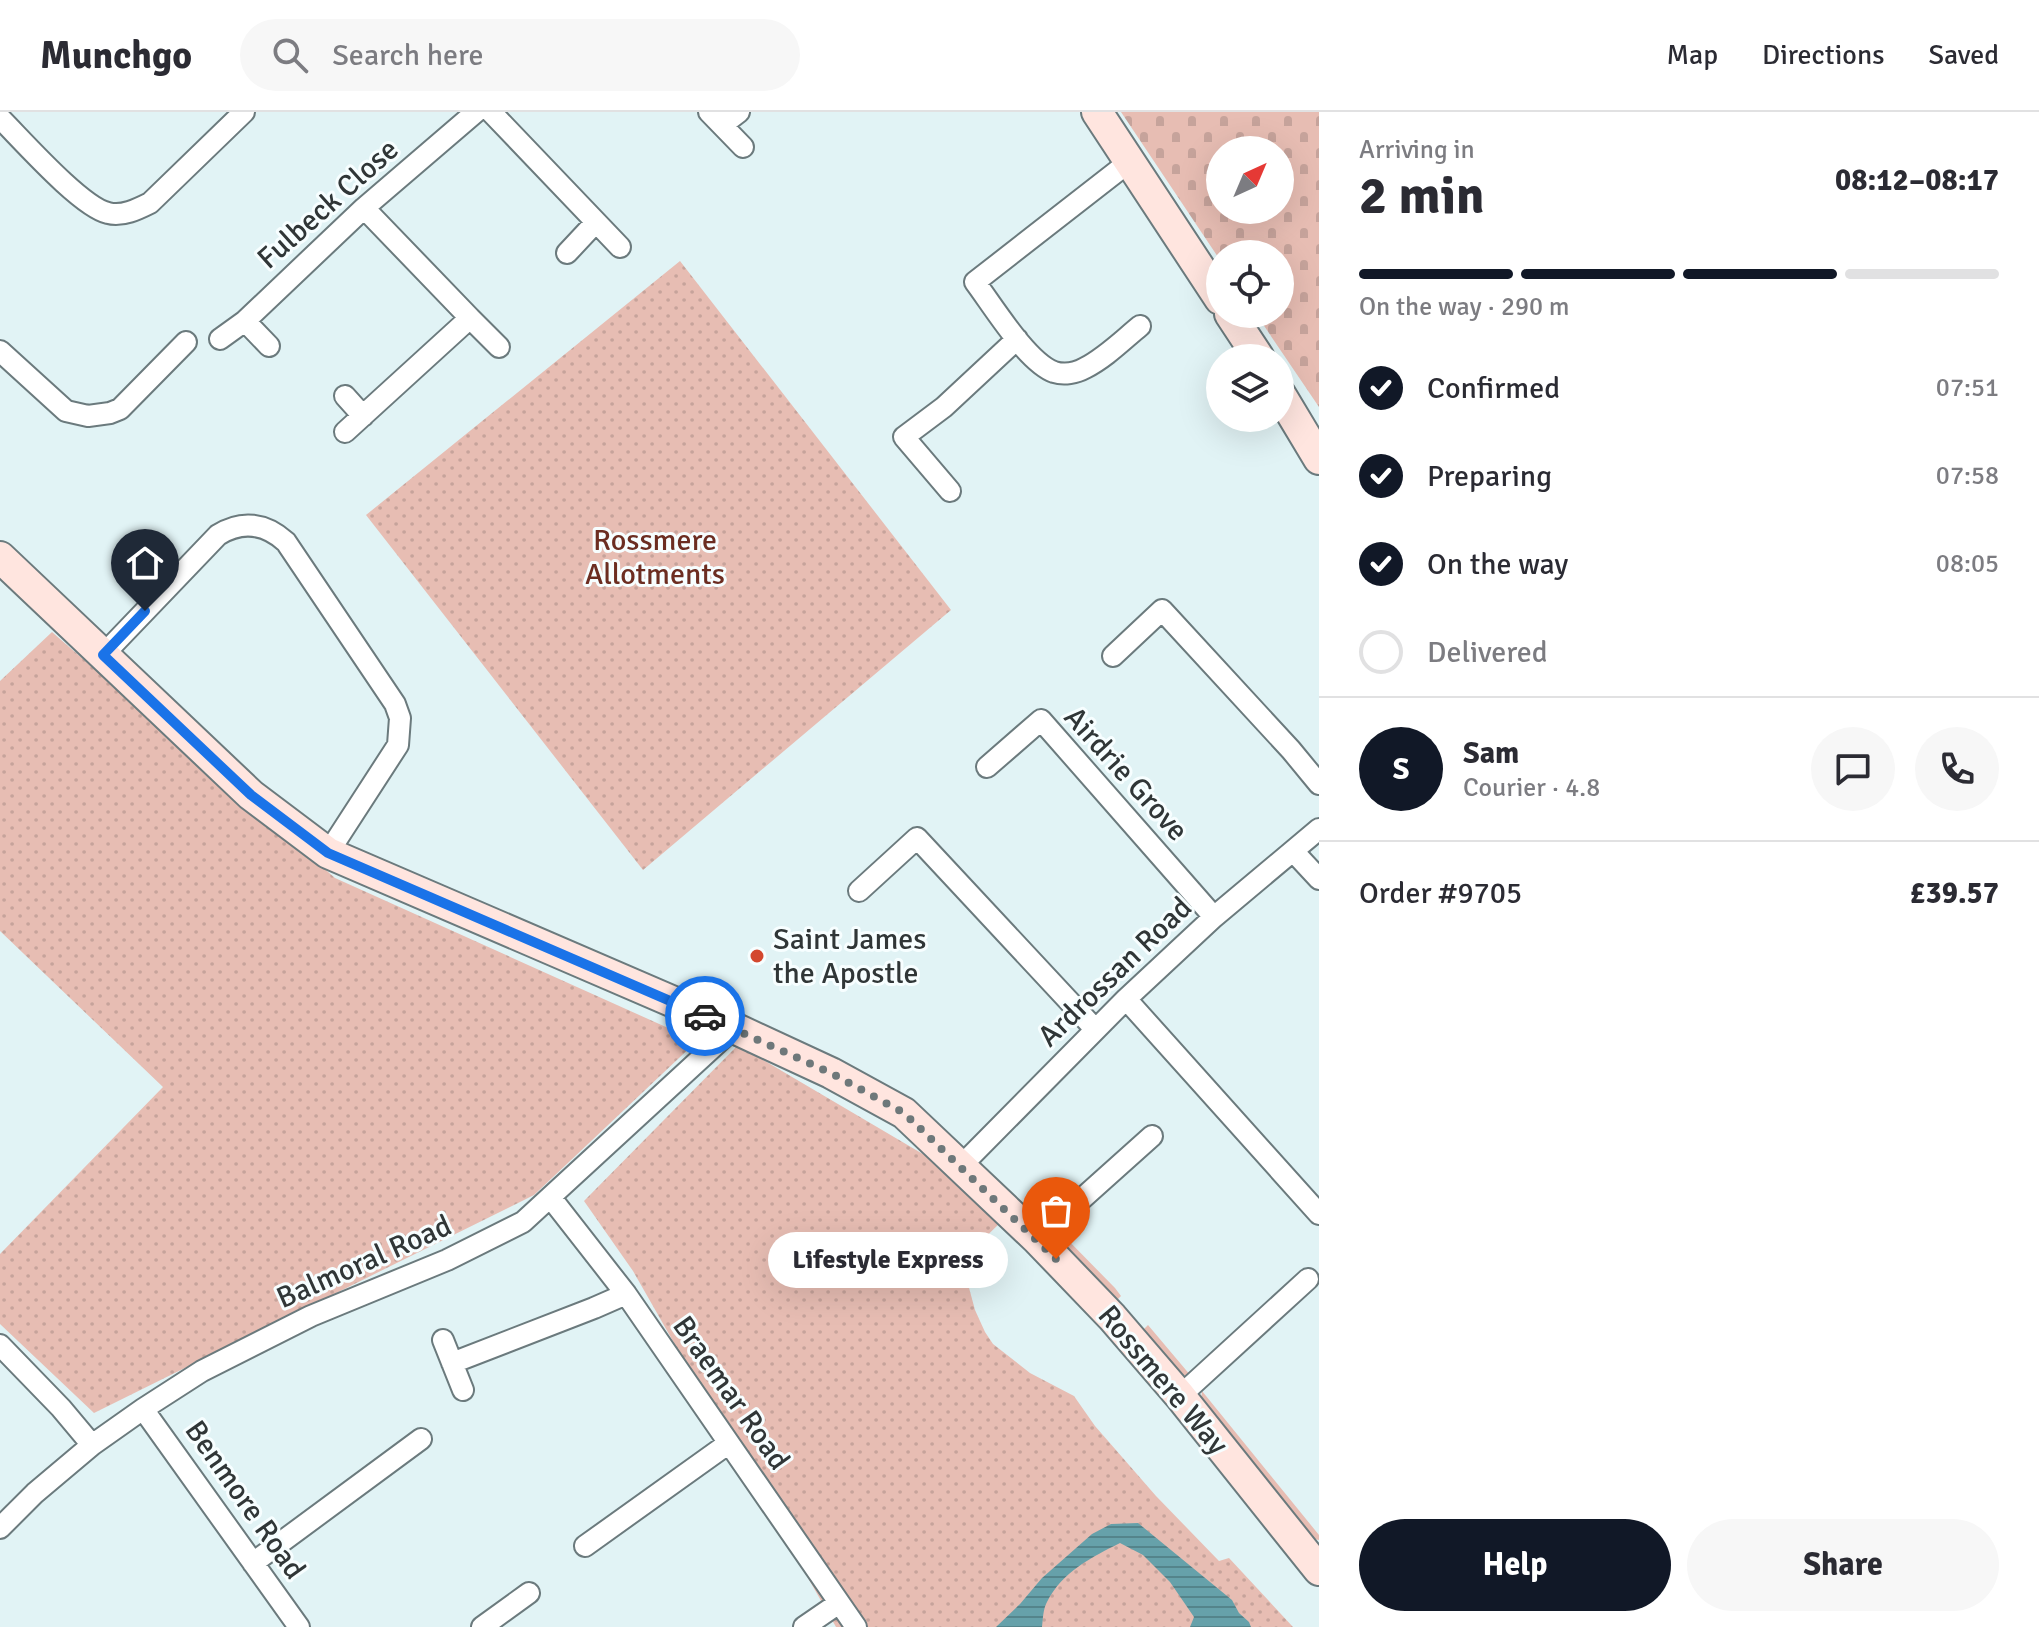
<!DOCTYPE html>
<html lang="en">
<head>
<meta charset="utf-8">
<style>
  :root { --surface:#fff; --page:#f7f7f7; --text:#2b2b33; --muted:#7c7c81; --line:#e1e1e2; --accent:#111827 }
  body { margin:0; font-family:Signika,sans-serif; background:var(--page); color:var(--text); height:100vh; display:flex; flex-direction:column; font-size:30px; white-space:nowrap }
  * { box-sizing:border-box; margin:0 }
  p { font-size:26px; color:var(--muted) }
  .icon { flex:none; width:44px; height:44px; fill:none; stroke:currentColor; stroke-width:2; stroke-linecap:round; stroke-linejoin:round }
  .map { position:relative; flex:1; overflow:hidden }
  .drawer { display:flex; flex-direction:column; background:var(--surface); width:720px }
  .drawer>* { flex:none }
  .needle { width:52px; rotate:44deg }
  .fabs { position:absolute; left:1206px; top:24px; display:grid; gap:16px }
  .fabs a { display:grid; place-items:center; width:88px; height:88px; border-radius:50%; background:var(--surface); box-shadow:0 8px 32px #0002; font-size:40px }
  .pin { position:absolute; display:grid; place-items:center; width:68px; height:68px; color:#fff; margin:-82px -34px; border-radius:50% 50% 50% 0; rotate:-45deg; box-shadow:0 0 8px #0007 }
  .pin .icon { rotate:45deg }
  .courier { position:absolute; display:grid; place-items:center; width:80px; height:80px; margin:-40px; border:6px solid #1a73e8; border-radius:50%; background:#fff; color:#222; box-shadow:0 2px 10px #0007 }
  .bubble { position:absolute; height:56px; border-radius:28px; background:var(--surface); box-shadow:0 8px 32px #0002; font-size:26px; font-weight:700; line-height:56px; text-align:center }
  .head em { font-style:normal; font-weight:700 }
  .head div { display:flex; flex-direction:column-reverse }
  .head { display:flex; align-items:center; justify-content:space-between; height:136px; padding:0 40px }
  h1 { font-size:52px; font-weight:700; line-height:60px }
  .bar { display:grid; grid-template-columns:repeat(4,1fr); gap:12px 8px; align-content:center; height:96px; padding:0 40px }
  .bar i { height:10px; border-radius:6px; background:var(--line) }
  .bar .selected { background:var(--accent) }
  .bar p { grid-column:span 4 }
  .line { display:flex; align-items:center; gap:20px; padding:0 40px; border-top:2px solid var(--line) }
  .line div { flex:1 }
  .round { display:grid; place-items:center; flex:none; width:84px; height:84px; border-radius:42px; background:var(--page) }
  ol { padding:0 40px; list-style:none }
  li { display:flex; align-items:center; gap:24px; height:88px }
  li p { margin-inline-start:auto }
  li .icon { padding:8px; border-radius:50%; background:var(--accent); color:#fff; stroke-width:4 }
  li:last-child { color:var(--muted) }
  li i { width:44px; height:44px; border:4px solid var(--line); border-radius:50% }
  .cta { display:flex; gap:16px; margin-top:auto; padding:16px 40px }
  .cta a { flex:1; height:92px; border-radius:48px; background:var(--accent); color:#fff; font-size:32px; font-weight:700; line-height:92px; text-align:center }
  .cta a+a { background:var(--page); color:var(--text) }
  header { display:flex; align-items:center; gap:48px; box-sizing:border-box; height:112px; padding:0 40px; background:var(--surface); border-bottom:2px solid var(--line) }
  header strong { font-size:38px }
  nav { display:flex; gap:44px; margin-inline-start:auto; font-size:28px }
  .search { width:560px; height:72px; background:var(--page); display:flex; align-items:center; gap:20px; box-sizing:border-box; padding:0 28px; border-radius:44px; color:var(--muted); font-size:30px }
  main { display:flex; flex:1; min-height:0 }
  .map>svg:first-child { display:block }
</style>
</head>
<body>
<header>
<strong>Munchgo</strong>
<div class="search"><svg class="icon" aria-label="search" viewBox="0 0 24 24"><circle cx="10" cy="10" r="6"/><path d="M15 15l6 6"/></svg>Search here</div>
<nav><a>Map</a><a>Directions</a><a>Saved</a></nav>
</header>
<main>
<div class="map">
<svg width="1319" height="1515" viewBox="0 0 1319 1515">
  <defs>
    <pattern id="cemetery-stones" width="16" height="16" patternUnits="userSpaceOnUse" patternTransform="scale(2)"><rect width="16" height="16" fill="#e7bdb3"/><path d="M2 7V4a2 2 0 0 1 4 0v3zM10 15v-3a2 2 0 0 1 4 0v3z" fill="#c6a39b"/></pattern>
    <pattern id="park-dots" width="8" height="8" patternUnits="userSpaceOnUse" patternTransform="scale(2)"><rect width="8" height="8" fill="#e7bdb3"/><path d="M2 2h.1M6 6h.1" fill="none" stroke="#c6a39b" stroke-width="1.8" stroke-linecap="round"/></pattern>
    <pattern id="water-rules" width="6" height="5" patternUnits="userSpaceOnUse" patternTransform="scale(2)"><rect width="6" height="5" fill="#66a1aa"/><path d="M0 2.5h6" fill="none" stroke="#54848b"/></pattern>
  </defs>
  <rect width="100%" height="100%" fill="#e1f3f5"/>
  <path fill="#e7bdb3" d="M1061 1121 1115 1176 1121 1184 1117 1188 1062 1131 1059 1124Z
    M1148 1213 1191 1264 1181 1263 1143 1218Z
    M1202 1279 1319 1423V1428L1314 1427 1310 1422 1201 1288Z"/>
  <path fill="url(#cemetery-stones)" fill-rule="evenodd" d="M1121 0H1319V295L1256 202H1280V142H1220V148ZM1220 38H1280V98H1220Z"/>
  <path fill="url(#park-dots)" d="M680 149 951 498 643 758 366 403Z
    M52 520 335 766 697 929 534 1083 94 1301 0 1212V1142L163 975 0 819V569Z
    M738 933 950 1058 1002 1109 965 1145 968 1172 975 1198 985 1220 993 1232 1030 1261 1074 1284 1095 1314 1156 1384 1219 1449 1229 1446 1293 1515H836L633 1159 584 1089Z"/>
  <path fill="url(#water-rules)" d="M1138 1411 1232 1488 1239 1501 1249 1510 1251 1515H1190L1194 1505 1170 1470 1143 1443 1120 1431C1092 1445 1062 1460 1047 1490 1043 1497 1043 1507 1042 1515H996L1020 1492 1042 1466 1092 1422 1111 1412Z"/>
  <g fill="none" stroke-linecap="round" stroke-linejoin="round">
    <g stroke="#6b7a7d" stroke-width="24">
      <path id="street" d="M491 0 620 135
        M709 0 743 35
        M0 6C22 28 81 95 108 101 122 105 138 97 150 91L244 0
        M722 13 739 0
        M1129 50 975 170C993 194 1027 250 1054 260 1064 263 1076 261 1085 256 1105 246 1123 228 1140 214
        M567 141 596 110
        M470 206 499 235
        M245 209 269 234
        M220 227 245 209 364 96 476 0
        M0 239 66 299 88 304 110 301 120 297 186 230
        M345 284 363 304
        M345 320 470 206 364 96
        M950 379 904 325 944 295 1017 227
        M103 543 218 423C242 408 265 411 286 430L395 592 400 606 398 633 328 741
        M1113 544 1162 498 1291 638 1319 672
        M987 655 1041 608 1214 805
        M1293 739 1319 767
        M859 779 917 726 1095 917
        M1126 887 1319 1102
        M960 1055 1126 887 1214 805 1319 717
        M551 1086 626 1182 856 1515
        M1037 1127 1152 1024
        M443 1228 463 1278
        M0 1233 61 1296 92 1333
        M452 1251 594 1196 626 1182
        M1180 1284 1308 1167
        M143 1297 299 1515
        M0 1416 35 1381 92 1333 143 1297 202 1259 311 1204 447 1148 523 1110 734 916
        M585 1434 729 1331
        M253 1451 421 1327
        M482 1515 529 1481
        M804 1515 839 1491"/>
    </g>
    <g stroke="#6b7a7d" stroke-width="34">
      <path id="secondary" d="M1097 0 1220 187
        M1230 202 1259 246
        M1280 282 1319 347
        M0 445 251 683 328 741 734 916 831 961 904 1001 1037 1127 1112 1205 1180 1284 1319 1458"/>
    </g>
    <use href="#street" stroke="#fff" stroke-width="20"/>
    <use href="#secondary" stroke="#ffe5df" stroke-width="30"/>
  </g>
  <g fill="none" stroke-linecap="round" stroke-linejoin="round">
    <path stroke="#6e787a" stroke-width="8" stroke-dasharray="0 14.4" d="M705 904 831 961 904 1001 1056 1147"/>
    <path stroke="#1a73e8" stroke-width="10" d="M145 499 103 543 251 683 328 741 705 904"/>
  </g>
  <circle fill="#d3482f" stroke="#f7feff" stroke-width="3" cx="757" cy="844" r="8"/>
  <g text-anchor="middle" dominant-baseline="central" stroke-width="6" stroke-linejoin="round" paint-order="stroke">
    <g font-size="30" fill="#303637" stroke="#f7feff">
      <text transform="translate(328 92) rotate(-42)">Fulbeck Close</text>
      <text transform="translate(1126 662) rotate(48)">Airdrie Grove</text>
      <text transform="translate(1115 860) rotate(-44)">Ardrossan Road</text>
      <text transform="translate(364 1150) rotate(-24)">Balmoral Road</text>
      <text transform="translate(1163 1268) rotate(50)">Rossmere Way</text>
      <text transform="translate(731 1281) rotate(55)">Braemar Road</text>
      <text transform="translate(245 1388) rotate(55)">Benmore Road</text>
    </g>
    <g font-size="30" fill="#6c2d21" stroke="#f7feff">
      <text x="655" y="428">Rossmere<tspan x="655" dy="34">Allotments</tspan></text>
    </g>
    <g font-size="30" fill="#303637" stroke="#f7feff" text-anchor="start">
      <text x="773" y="827">Saint James<tspan x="773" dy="34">the Apostle</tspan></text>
    </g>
  </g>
</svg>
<div class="fabs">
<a><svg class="needle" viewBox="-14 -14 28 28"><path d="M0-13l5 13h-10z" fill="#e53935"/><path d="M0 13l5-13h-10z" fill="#7c7c81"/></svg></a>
<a><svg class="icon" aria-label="locate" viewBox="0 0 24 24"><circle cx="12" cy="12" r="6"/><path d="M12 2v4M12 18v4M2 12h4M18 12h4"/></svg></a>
<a><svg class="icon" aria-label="layers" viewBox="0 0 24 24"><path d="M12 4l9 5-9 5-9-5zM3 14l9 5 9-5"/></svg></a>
</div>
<div class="pin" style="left:1056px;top:1147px;background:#ea580c"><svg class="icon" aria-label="bag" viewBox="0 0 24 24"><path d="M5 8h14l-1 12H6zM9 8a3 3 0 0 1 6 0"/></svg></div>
<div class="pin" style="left:145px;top:499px;background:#1f2937"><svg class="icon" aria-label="home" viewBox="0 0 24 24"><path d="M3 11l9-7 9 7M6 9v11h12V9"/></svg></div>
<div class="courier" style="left:705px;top:904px"><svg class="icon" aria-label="car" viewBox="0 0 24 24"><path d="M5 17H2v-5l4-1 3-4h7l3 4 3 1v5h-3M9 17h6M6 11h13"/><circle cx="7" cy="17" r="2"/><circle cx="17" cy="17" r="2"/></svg></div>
<div class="bubble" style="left:768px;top:1120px;width:240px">Lifestyle Express</div>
</div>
<section class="drawer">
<div class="head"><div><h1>2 min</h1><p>Arriving in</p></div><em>08:12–08:17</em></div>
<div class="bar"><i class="selected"></i><i class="selected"></i><i class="selected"></i><i></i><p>On the way · 290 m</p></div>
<ol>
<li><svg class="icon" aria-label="check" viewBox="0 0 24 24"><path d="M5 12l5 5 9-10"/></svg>Confirmed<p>07:51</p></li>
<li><svg class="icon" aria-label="check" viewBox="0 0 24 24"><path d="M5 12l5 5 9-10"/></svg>Preparing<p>07:58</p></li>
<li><svg class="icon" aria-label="check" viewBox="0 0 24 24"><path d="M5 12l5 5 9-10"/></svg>On the way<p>08:05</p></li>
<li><i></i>Delivered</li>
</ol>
<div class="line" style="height:144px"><b class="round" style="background:var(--accent);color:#fff">S</b><div><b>Sam</b><p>Courier · 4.8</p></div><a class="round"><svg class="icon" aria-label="chat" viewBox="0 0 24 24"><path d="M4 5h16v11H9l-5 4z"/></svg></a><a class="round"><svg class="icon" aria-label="phone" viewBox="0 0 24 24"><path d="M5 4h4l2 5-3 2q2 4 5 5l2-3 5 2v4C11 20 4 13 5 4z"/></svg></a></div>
<div class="line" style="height:104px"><div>Order #9705</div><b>£39.57</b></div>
<div class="cta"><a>Help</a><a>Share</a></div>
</section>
</main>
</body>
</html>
